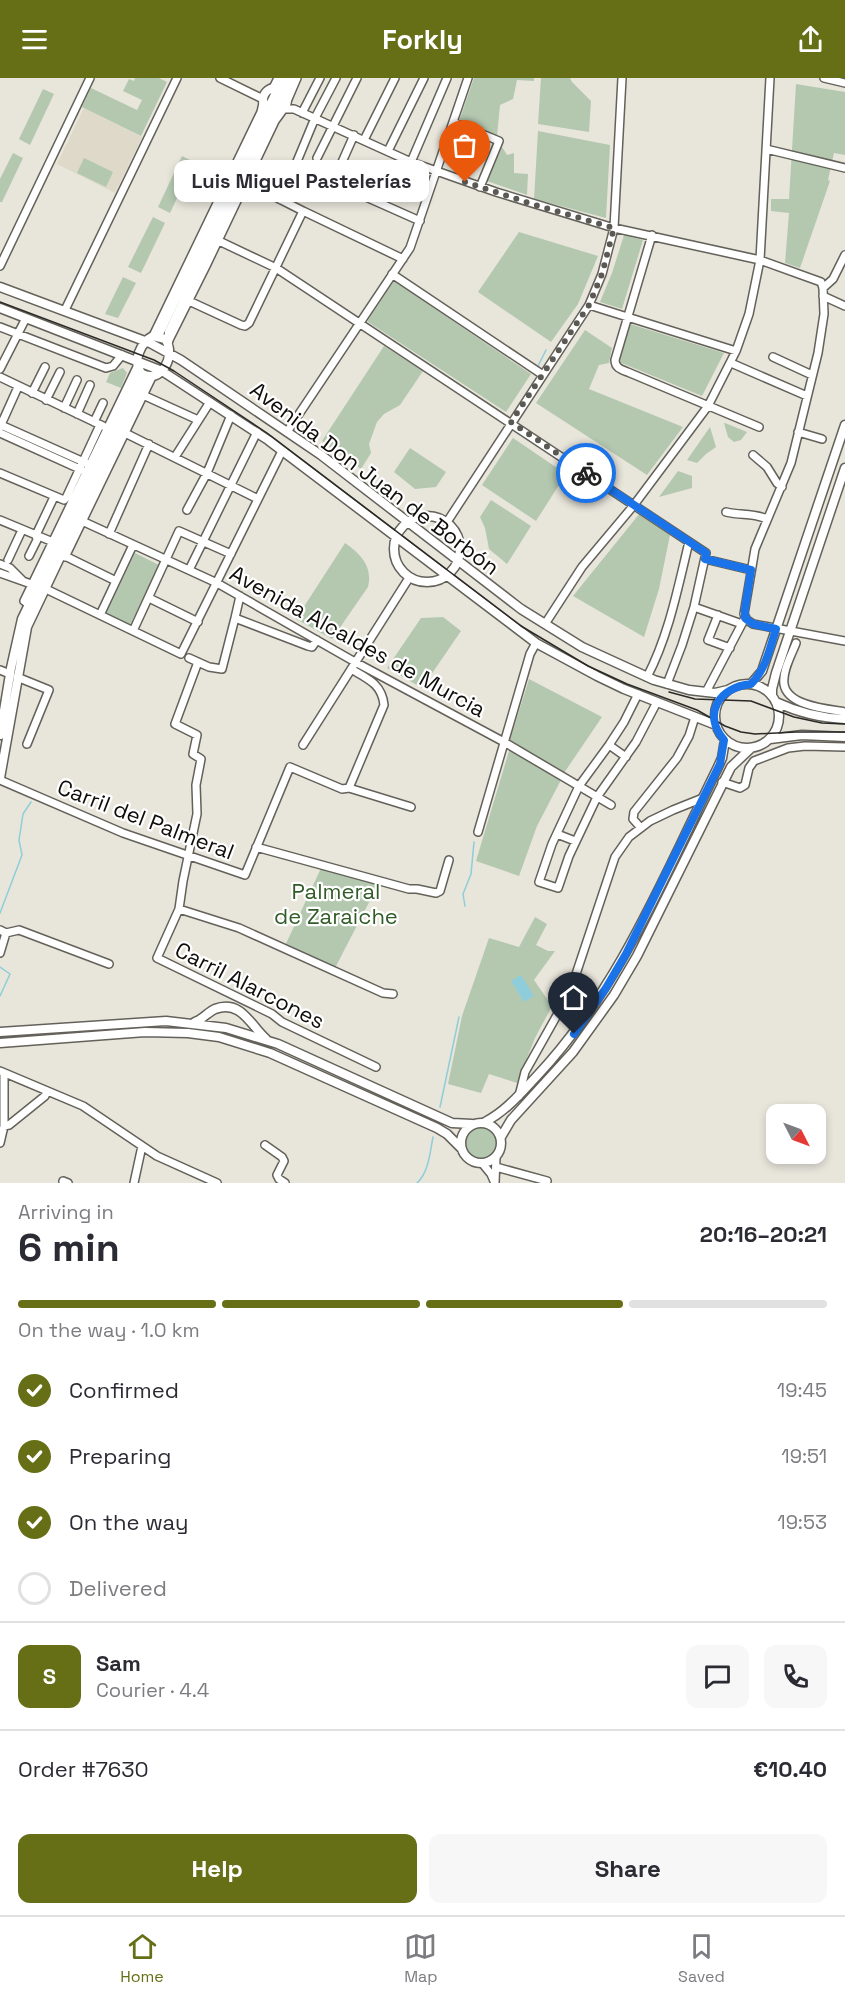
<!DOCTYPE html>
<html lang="en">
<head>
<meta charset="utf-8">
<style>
  :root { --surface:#fff; --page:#f7f7f7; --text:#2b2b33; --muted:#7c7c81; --line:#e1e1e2; --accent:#666f16 }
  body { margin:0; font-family:"Space Grotesk",sans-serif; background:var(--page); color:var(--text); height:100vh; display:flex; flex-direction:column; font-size:22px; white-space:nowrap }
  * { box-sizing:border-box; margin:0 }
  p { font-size:20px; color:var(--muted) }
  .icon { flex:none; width:33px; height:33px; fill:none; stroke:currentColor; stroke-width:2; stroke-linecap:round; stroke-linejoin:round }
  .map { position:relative; height:1105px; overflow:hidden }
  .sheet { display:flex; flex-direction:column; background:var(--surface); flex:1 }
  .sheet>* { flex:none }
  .needle { width:39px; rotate:132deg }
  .controls { position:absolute; left:766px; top:1026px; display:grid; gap:12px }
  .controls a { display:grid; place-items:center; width:60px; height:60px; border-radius:12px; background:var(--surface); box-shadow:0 3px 9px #0003; font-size:30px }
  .pin { position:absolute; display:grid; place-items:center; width:51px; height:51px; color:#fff; margin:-62px -26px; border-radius:50% 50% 50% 0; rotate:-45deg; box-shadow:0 0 6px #0007 }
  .pin .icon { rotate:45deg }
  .courier { position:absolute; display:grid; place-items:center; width:60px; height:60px; margin:-30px; border:4px solid #1a73e8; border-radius:50%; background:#fff; color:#222; box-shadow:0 2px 8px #0007 }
  .bubble { position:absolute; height:42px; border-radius:12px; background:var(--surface); box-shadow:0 3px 9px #0003; font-size:20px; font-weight:700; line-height:42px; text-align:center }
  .head em { font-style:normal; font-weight:700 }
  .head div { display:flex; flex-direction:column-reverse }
  .head { display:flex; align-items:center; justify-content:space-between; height:102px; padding:0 18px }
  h1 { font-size:39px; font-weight:700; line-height:45px }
  .bar { display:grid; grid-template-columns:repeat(4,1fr); gap:9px 6px; align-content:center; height:72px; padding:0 18px }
  .bar i { height:8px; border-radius:4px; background:var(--line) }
  .bar .current { background:var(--accent) }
  .bar p { grid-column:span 4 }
  .line { display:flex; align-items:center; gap:15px; padding:0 18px; border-top:2px solid var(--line) }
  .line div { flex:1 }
  .round { display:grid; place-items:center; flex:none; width:63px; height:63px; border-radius:12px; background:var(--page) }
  ol { padding:0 18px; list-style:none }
  li { display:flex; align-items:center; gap:18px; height:66px }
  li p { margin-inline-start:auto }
  li .icon { padding:6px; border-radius:50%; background:var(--accent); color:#fff; stroke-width:4 }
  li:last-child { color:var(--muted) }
  li i { width:33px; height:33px; border:3px solid var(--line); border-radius:50% }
  .cta { display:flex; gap:12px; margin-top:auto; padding:12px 18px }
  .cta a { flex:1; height:69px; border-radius:12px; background:var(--accent); color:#fff; font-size:24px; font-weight:700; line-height:69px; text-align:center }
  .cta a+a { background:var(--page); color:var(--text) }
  header { display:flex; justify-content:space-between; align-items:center; height:78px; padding:0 18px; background:var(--accent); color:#fff; font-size:27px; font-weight:700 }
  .menu { display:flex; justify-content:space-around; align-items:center; height:84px; border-top:2px solid var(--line); background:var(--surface); font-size:16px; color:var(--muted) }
  .menu a { display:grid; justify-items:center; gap:3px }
  .menu .current { color:var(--accent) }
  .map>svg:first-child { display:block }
</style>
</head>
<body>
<header><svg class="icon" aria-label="menu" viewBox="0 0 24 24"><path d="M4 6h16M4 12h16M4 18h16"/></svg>Forkly<svg class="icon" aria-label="share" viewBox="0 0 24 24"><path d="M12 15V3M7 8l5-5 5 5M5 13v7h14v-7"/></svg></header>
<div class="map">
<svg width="845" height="1105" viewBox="0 0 845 1105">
  <rect width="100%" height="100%" fill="#e8e5db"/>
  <path fill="#ded9c8" d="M84 30 142 59 115 115 57 86Z"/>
  <path fill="#b4c8b0" d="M135 0H159L167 4 141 58 82 29 91 10 137 32 142 22 123 13 129 1 134 3Z
    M474 0H534V3L517 2 513 21 500 27 497 58 459 43Z
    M541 0H570L572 4 591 23 589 54 538 46Z
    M796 6 845 14V77L834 75 828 102 830 103 800 190 785 185 789 135 771 133V121H789Z
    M43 11 54 16 30 67 19 61Z
    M538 53 610 67 606 140 534 121Z
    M502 69 507 77 514 75V95L528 96 527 117 487 103Z
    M13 75 23 80 2 124H0V101Z
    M182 78 194 84 170 135 158 129Z
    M84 80 113 94 106 109 77 95Z
    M153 139 165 145 141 195 128 189Z
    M519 154 598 178 578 226 551 264 478 214Z
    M624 157 643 162 622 231 600 224 612 195Z
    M123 199 136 205 118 240 105 236Z
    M394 203 531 296 506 334 368 244V242Z
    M630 246 724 275 702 318 619 284Z
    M585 252 612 270 609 285 599 287 589 311 683 349 647 397 536 325Z
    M384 268 423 293 400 327 384 336 377 344 369 366 371 375 361 391 322 363Z
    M123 290 127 295 121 310 106 304 110 295Z
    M724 345H725L747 354 741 362 734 364 728 359Z
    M710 349 716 369 706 376 697 385 687 382Z
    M513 360 566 396 536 443 482 407Z
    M410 370 446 394 436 409 415 411 394 394Z
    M678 393 692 398V410L659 419Z
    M491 422 531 448 507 486 489 471 485 450 480 439Z
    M640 435 670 457 659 511 644 559 573 518Z
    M345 465C361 476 373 489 368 509L332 561 296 541Z
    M135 475 159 487 130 547 106 536Z
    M443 539 461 553 422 610 387 590 421 540Z
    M529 601 602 639 564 695 510 662Z
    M509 673 561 702 537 748 519 798 476 783Z
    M322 788 380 803 334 892 284 870Z
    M535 839 547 846 536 867 548 873H555L534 902 552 928 535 960 517 1005 489 996 481 1015 448 1006 462 938 489 860 519 869Z
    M465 1064a16 16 0 1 1 32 0a16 16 0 1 1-32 0Z"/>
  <path fill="#8ecdd9" d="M521 897 534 918 524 924 511 903Z"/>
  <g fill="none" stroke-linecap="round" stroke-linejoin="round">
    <path stroke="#8ecdd9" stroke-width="1.5" d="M537 290 546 272
      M465 828 463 816 471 796 474 764
      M0 835 22 777 19 762 23 736 31 724
      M0 918 10 896 0 889
      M440 1029 459 939
      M417 1105C429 1094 430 1074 433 1059"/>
    <g stroke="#636159" stroke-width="10">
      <path id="minor" d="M220 0 263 21
        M824 0 845 5
        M273 10 278 0
        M288 21 297 0
        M284 31H294L411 84 496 114 614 150 760 182 821 204 823 210 824 236 818 275 791 385 755 471 744 536 747 542 753 546 845 563
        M302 35 320 0
        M453 44 499 63 480 109
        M354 57 331 109 355 118 366 119 420 143
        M364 62 395 0
        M766 71 845 90
        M388 73 424 0
        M317 80 357 0
        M411 84 447 0
        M246 104 303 133 403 181
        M281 122 315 40 336 0
        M652 157 615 282C615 291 623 292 630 295L759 349
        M219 163 276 190 706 475 694 529 682 567 667 606
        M0 188 90 0
        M392 196 543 297
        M823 210 833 201 845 177
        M823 218 845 228
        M189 223 241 247 245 248 249 245 303 133
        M589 227 736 273
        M65 232 177 0
        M0 249 106 290 113 288 122 277
        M153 258 261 34 263 25
        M168 264 206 188 275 43 283 32
        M773 279 812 297
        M731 285 807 318
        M0 291 26 240
        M0 299 103 348
        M32 315 45 289
        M143 317 198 342
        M46 322 60 294
        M64 330 77 302
        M77 336 90 307
        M94 344 103 325
        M1 347 86 385
        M0 349 18 309
        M287 354 410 170 468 0
        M798 354 822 361
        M0 355 82 392
        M125 355 258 421
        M753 377 767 389 777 405 782 409
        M175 379 210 324
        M0 395 64 422 66 420 100 347
        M187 432 207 395 231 337
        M726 434C742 438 751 434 767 441
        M0 442 53 464
        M82 443 217 505 355 584 504 664 611 727
        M447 444 589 227 602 196 614 150 622 0
        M109 456 149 366
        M29 478 37 462 36 457 54 419
        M65 478 116 503
        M65 479 152 299
        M705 481 751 492
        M8 482 22 452
        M0 486 10 490 22 502
        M189 492 257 354
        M0 495 48 512 181 576 282 373
        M149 520 198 544
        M32 529 24 523 137 289
        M694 529 742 546
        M100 537 133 467
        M718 537 708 562 730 570
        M235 540 240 518
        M545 546 582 489 634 427 708 328 736 273 749 236 760 182 770 0
        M133 553 179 453 231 476
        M796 565C792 576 782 593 784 606 787 628 828 631 845 634
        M189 580 209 589 222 591 235 540 308 568 312 569 317 562
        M198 584 175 646 197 657 193 676 201 681 196 707 197 736 183 803 179 831 157 880 272 936 282 944 376 989
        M0 592 10 596
        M17 599 49 612 27 666
        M647 599C669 557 678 509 689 464
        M706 614 745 540
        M638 616 624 644 609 667 579 708 552 766 539 804 558 810 569 778 597 719 636 664 657 624
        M303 667 409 500
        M609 667 626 679
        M0 702 123 755 245 797 290 689 342 711 349 710 384 627C382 606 368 601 351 591
        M722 704 740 710 745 707 749 690 754 683 788 670 805 668 845 669
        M349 710 411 729
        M641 750 633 741 634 734 677 680 689 658 695 639
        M478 754 530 576 536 565
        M557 756 575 763
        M256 769 409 811H417L436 815 440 813 449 782
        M179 831 239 850 383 915 393 916
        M0 852 6 855 19 852 109 886
        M0 875 6 855
        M0 993 83 1028 157 1078 217 1105
        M519 1018 525 994 570 914 615 779 629 759 650 743 673 732 703 720
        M4 1048 9 1047 45 1018 47 1013
        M0 1065 4 1048V995
        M265 1067 282 1079 284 1083 277 1097 279 1101 285 1105
        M482 1085 491 1096 494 1103
        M496 1089 547 1103
        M63 1103 68 1105
        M134 1105 142 1068
        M495 1105 496 1079"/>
    </g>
    <g stroke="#636159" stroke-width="11">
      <path id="major" d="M263 22a12 12 0 1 1 24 0a12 12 0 1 1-24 0Z
        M0 209 150 265 181 282 321 377 521 531 582 569 654 602 689 612 715 615 728 612
        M0 230 162 293 268 362 536 565 597 598 624 611 716 647
        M153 258 165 261C177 277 161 308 141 295 132 283 141 264 153 258Z
        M158 258 283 0
        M168 264 169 254 291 0
        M394 471a33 33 0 1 1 66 0a33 33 0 1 1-66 0Z
        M715 638a32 32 0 1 1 64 0a32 32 0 1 1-64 0Z
        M751 606 762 593 765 584 845 347
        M772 618V611L776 595 845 390
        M776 624C799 635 820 640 845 641
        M0 657 11 590 22 541 141 295
        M770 661 802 657 845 659
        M0 700 27 549 146 298
        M195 944C203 941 208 934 215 931 241 921 251 948 266 961
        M0 954 166 943 226 950 278 966 452 1045 472 1046
        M0 965 145 954 188 955 219 959 270 975 437 1050 447 1056 462 1071
        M485 1044C506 1033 520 1016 536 999 620 910 665 796 718 689L722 680 725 662
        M461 1065a20 20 0 1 1 40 0a20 20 0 1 1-40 0Z
        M501 1059 511 1042 573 974 614 917 637 878 731 689 750 671"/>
    </g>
    <use href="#minor" stroke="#fff" stroke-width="7"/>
    <use href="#major" stroke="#fff" stroke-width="8"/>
    <path stroke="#2b2926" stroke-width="1.5" d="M0 224 154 282 174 293 267 355 521 548 588 588 627 606 697 632 725 648 741 654 755 656 796 654H845
      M669 614 695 621 751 623 794 639 822 645 845 646"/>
  </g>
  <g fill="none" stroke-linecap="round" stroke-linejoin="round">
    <path stroke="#5a5953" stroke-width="6" stroke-dasharray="0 10.8" d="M465 104 535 127 614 150 602 196 589 227 511 344 586 395"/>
    <path stroke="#1a73e8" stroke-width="8" d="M574 956 606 910 626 876 720 686 724 662C702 636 719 609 751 606 766 591 770 570 776 551L753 546 745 540V531L751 492 705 481 706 475 586 395"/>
  </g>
  <g text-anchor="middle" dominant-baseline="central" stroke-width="4.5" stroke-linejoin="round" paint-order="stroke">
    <g font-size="22" fill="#0e0d0a" stroke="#fff">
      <text transform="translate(375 400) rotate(37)">Avenida Don Juan de Borbón</text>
      <text transform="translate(358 563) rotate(29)">Avenida Alcaldes de Murcia</text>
      <text transform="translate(146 741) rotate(21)">Carril del Palmeral</text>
      <text transform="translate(250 907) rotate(27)">Carril Alarcones</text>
    </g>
    <g font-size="22" fill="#315c27" stroke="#fff">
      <text x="336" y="813">Palmeral<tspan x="336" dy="25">de Zaraiche</tspan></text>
    </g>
  </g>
</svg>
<div class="controls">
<a><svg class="needle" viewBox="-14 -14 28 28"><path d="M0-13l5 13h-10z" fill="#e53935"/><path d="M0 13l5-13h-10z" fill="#7c7c81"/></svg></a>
</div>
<div class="pin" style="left:465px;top:104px;background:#ea580c"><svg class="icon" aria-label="bag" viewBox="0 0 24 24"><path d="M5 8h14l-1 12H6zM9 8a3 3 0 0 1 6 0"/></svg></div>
<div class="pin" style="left:574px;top:956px;background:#1f2937"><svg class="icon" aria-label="home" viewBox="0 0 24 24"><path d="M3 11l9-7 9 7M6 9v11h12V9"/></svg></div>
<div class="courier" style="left:586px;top:395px"><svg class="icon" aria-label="bike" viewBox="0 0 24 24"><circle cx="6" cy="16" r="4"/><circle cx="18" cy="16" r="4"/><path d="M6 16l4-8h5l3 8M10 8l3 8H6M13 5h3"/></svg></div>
<div class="bubble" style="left:174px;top:82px;width:255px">Luis Miguel Pastelerías</div>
</div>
<section class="sheet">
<div class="head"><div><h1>6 min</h1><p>Arriving in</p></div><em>20:16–20:21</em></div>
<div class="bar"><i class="current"></i><i class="current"></i><i class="current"></i><i></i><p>On the way · 1.0 km</p></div>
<ol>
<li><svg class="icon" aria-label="check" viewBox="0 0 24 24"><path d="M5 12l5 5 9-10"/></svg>Confirmed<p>19:45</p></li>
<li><svg class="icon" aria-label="check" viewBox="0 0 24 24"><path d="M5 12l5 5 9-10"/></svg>Preparing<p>19:51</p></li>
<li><svg class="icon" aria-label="check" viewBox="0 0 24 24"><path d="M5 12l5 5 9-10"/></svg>On the way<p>19:53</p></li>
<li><i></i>Delivered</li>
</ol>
<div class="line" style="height:108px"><b class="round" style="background:var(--accent);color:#fff">S</b><div><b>Sam</b><p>Courier · 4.4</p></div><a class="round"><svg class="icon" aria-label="chat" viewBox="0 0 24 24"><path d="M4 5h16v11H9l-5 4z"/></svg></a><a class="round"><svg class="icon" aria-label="phone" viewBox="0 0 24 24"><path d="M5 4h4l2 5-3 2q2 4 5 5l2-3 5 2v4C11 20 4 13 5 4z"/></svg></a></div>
<div class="line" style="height:78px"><div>Order #7630</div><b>€10.40</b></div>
<div class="cta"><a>Help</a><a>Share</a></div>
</section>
<nav class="menu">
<a class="current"><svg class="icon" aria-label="home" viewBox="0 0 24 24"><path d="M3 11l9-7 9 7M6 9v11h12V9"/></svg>Home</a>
<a><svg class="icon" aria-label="map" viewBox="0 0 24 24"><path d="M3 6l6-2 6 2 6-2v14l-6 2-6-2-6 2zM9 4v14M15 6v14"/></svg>Map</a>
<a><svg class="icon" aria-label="saved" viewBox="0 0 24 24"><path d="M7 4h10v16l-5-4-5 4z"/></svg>Saved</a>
</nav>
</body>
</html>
